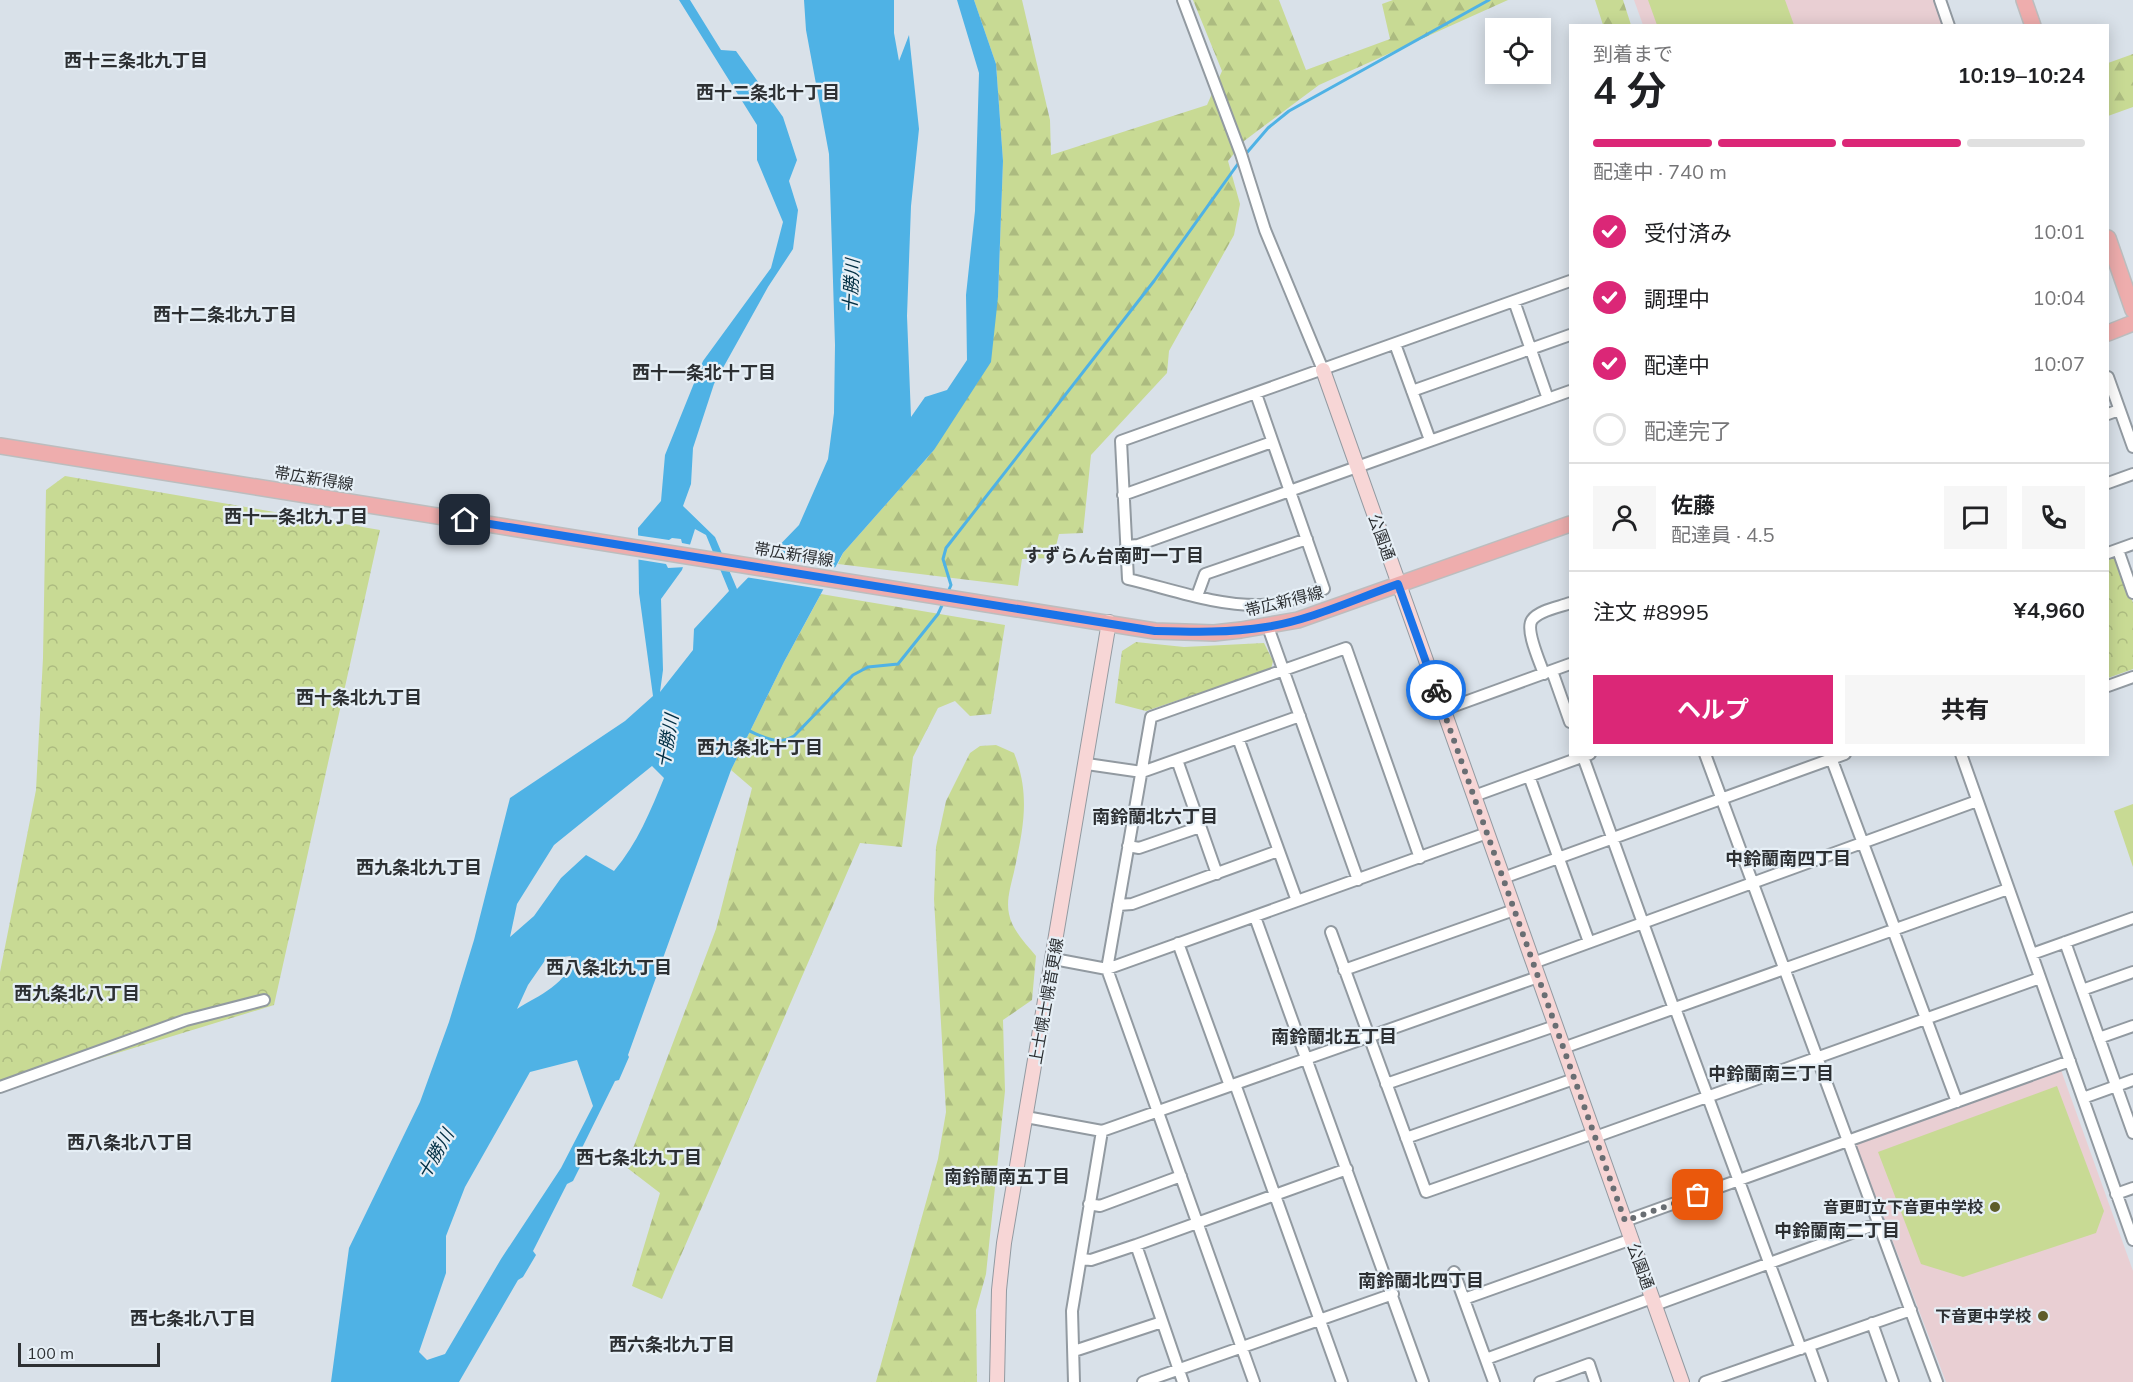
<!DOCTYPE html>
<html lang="ja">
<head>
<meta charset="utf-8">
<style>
  :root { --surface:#fff; --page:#f6f6f6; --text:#202124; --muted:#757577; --line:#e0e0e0; --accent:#db2777 }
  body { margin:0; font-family:Mulish,"Noto Sans JP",sans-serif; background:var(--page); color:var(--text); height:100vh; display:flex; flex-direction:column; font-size:22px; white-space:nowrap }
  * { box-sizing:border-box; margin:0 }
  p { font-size:20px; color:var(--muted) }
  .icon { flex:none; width:33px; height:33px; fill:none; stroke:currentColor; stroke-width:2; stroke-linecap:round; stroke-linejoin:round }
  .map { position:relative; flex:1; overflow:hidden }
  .drawer { position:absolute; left:1569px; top:24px; width:540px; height:732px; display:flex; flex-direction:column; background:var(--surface); border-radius:0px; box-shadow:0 3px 15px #0003 }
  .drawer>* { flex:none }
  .controls { position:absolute; left:1485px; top:18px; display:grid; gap:12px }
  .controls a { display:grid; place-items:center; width:66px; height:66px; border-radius:0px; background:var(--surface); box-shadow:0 3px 15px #0003; font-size:30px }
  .scale { position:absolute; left:18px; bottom:15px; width:142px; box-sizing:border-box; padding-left:6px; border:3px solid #2d3033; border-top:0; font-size:16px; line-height:21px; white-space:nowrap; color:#2d3033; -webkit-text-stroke:4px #e6eff6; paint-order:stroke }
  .pin { position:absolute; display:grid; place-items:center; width:51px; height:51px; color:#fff; margin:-26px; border-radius:12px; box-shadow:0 3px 9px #0006 }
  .courier { position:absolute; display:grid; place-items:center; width:60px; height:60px; margin:-30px; border:4px solid #1a73e8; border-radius:50%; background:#fff; color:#222; box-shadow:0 2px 8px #0007 }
  .overview em { font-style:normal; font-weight:700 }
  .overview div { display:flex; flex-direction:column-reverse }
  .overview { display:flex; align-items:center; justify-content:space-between; height:102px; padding:0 24px }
  h1 { font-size:39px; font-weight:700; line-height:45px }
  .bar { display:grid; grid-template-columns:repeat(4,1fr); gap:9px 6px; align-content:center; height:72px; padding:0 24px }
  .bar i { height:8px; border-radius:4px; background:var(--line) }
  .bar .active { background:var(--accent) }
  .bar p { grid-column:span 4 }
  .line { display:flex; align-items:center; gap:15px; padding:0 24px; border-top:2px solid var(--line) }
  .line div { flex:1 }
  .round { display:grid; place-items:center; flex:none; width:63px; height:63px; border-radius:0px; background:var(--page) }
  ol { padding:0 24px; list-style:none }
  li { display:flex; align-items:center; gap:18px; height:66px }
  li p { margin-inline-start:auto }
  li .icon { padding:6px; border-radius:50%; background:var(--accent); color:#fff; stroke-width:4 }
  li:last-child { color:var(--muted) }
  li i { width:33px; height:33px; border:3px solid var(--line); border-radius:50% }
  .button { display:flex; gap:12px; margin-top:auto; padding:12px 24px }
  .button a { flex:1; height:69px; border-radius:0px; background:var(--accent); color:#fff; font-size:24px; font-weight:700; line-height:69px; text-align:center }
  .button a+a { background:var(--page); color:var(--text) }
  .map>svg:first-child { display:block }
</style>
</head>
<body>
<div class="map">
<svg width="2133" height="1382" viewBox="0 0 2133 1382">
  <defs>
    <pattern id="forest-firs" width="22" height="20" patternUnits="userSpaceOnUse" patternTransform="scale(1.5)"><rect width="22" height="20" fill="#c8da94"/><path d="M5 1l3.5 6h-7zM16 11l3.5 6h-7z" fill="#acbb80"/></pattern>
    <pattern id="park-crowns" width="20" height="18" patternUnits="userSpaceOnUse" patternTransform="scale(1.5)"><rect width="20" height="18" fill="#c8da94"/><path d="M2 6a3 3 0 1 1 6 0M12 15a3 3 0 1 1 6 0" fill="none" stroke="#acbb80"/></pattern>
  </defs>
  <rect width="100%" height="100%" fill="#d9e1e9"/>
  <path fill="#e9cfd3" d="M1634 0H1937L1946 25H1643Z
    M2061 1070 2133 1271V1382H1946L1856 1144Z"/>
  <path fill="#c8da94" d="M1648 0H1785L1794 25H1657Z
    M2133 804V867L2114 811Z
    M2057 1086 2104 1211 2096 1233 1963 1277 1921 1264 1878 1152Z"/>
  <path fill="url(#forest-firs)" d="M974 0H1022L1050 120 1051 155 1207 105 1222 71 1193 0H1279L1306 70 1390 39 1382 4 1393 0H1508L1319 85 1244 141 1228 161 1240 204 1234 235 1169 351 1167 373 1091 455 1083 533 1059 534 1053 558 1022 559 1018 586 838 564 843 553 934 450 998 297 1003 161 996 64Z
    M1595 0H1623L1631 25H1603Z
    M2133 54V107L2108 116V63Z
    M821 594 1005 625 991 714 970 716 955 701 938 708 913 757 902 847 860 843 662 1299 632 1286 660 1193 626 1167 716 929 752 788 731 770 784 662Z
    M996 745 1014 753C1031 796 1023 829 1014 872 1011 885 1006 900 1009 914 1012 930 1026 944 1036 956L1032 1000 1003 1020 1005 1091 986 1274 976 1310 977 1382H876L938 1159 946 1112 934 899 936 847 946 801 970 753 980 746Z"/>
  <path fill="url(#park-crowns)" d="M65 476 380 530 274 1005 0 1089V972L36 790 43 658 46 490Z
    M2112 558 2119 561 2133 603V669L2108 678V559Z
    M1136 642 1184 647 1264 643 1273 661 1271 669 1146 711 1115 703 1122 651Z"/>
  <path fill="#4fb2e5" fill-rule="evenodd" d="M679 0H690L721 50 736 51 783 117 797 160 789 181 798 210 793 249 768 287 714 384 693 448 691 484 683 506 715 537 737 589 799 525 828 459 834 413 835 345 829 154 806 30 804 0H894V33L899 61 909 35 919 129 911 206 907 316 911 417 925 397 947 390 967 360 966 295 975 211 979 73 957 0H974L996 64 1003 161 998 297 991 362 934 450 843 553 784 662 731 770 628 1055 629 1057 619 1080 615 1081 579 1154 584 1159 573 1181 567 1184 533 1251 536 1255 523 1277 518 1280 459 1382H331L349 1248 420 1102 449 1022 474 940 510 798 625 721 653 696 639 593 638 528 661 501 665 455 703 361 771 268 783 222 757 160V125ZM695 529 706 535 729 591 694 629 693 650 660 692 663 670 661 599 682 570ZM652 766 664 778C651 810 637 844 614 871L586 855 561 878 534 916 510 937 517 904 554 845ZM571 956C571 983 537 996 517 1009L528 985 546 959ZM577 1060 593 1106 561 1168 501 1259 445 1354 427 1360 419 1352 446 1273V1236L465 1187 530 1072Z"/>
  <path fill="#d9e1e9" d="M635 535 669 540 672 538 681 539 682 543 692 545 686 567 668 568 666 564 635 559Z
    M765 556 839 568 827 590 745 577Z"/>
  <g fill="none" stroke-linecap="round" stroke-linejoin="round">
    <path stroke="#4fb2e5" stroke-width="3" d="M1244 156 1268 128 1289 111 1489 0
      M948 592 951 585 943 559 946 548 1154 281 1240 161
      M747 730C764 737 777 746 794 736L853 675 868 667 898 664 938 614 944 601"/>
    <g stroke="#929aa1" stroke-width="14">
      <path id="street" d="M1183 0 1241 154 1265 230 1323 370
        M1940 0 1949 26
        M1514 301 1548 399
        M1395 344 1430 440
        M2108 377 2133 447
        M1412 391 1570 335
        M1256 394 1324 589C1304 596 1283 604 1261 605 1216 606 1171 589 1128 579L1121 441 1570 281
        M2108 414 2119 410
        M2108 483 2133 474
        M1123 495 1272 442
        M1126 546 1138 545 1570 391
        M2118 550 2133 593
        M2108 553 2133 544
        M1197 596 1205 574 1307 539
        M1268 627 1358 880
        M1552 671 1570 722
        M1544 674C1540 662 1525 630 1532 620 1539 610 1560 607 1570 603
        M2108 686 2133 677
        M1443 710 1570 664
        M1238 738 1297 901
        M1582 754 1674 1009
        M1705 754 1937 1382
        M1961 754 2133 1240
        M1830 755 1895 929
        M1177 760 1217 874
        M1087 764 1142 772 1300 716
        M1529 776 1589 942
        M1474 796 1590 754
        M1128 846 1139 848 1200 827
        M1503 878 1845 754
        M1118 905 1132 904 1278 851
        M1255 917 1423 1382
        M1893 930 1957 1102
        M1331 932 1426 1192 1594 1133
        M2065 942 2133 1133
        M1178 943 1230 1086
        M2032 954 2133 918
        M1054 959 1107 969 1487 833
        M1533 963 1977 801
        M1344 970 1514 910
        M2082 990 2133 972
        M1675 1008 1801 1349
        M2099 1038 2133 1026
        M1563 1048 2008 889
        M1235 1084 1342 1382
        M1386 1084 1555 1026
        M0 1087 186 1020 264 1000
        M2083 1098 2133 1080
        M1026 1117 1102 1131 1538 977
        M1595 1137 2040 978
        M1406 1138 1574 1079
        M2116 1194 2133 1188
        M1089 1204 1100 1206 1181 1176
        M1625 1221 2070 1061
        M1136 1245 1183 1382
        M1081 1259 1091 1260 1136 1245 1347 1169
        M1454 1272 1494 1382
        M1464 1299 1632 1239
        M1655 1305 1879 1223
        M1872 1323 1893 1382
        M1809 1346 1822 1382
        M1074 1351 1162 1322
        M1486 1359 1652 1298
        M1074 1382 1072 1311 1102 1131
        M1143 1382 1393 1294
        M1254 1382 1107 969 1151 717 1346 648 1420 858
        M1540 1382 1589 1364 1595 1382
        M1705 1382 1911 1310"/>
    </g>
    <g stroke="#929aa1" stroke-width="16">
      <path id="secondary" d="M1323 370 1682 1382
        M997 1382 999 1290 1004 1243 1109 622"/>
    </g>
    <g stroke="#bcbdbe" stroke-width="18">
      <path id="primary" d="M2024 0 2033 26
        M2108 238 2133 310
        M2108 333 2133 323
        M0 446 1155 631 1214 633 1241 630 1298 620 1570 524"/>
    </g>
    <use href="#street" stroke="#fff" stroke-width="10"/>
    <use href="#secondary" stroke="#f7d6d6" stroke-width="14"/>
    <use href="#primary" stroke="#eeadad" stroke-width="15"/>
  </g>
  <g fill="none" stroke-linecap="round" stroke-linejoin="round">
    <path stroke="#696e73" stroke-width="6" stroke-dasharray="0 10.8" d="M1436 690 1625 1221 1698 1195"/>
    <path stroke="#1a73e8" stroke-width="8" d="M465 520 1155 631C1193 632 1229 633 1266 627 1311 620 1355 599 1398 584L1436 690"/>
  </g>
  <g fill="#5d5c29" stroke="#e6eff6" stroke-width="2">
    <circle cx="1995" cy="1207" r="6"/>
    <circle cx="2043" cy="1316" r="6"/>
  </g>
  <g text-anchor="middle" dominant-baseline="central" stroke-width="4.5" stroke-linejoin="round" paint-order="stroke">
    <g font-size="16" fill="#2d3033" stroke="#e6eff6">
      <text transform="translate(314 478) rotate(9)">帯広新得線</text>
      <text transform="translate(1382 537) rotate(70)">公園通</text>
      <text transform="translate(794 554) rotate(9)">帯広新得線</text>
      <text transform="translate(1284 601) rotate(-14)">帯広新得線</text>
      <text transform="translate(1046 1001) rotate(-80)">上士幌士幌音更線</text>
      <text transform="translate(1641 1266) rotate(70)">公園通</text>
    </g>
    <g font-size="16" font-weight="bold" fill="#2d3033" stroke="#e6eff6" text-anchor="end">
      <text x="1983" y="1207">音更町立下音更中学校</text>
      <text x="2031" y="1316">下音更中学校</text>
    </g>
    <g font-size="18" font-weight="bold" fill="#2d3033" stroke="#e6eff6">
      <text x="136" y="60">西十三条北九丁目</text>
      <text x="768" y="92">西十二条北十丁目</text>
      <text x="225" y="314">西十二条北九丁目</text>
      <text x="704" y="372">西十一条北十丁目</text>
      <text x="296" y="516">西十一条北九丁目</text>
      <text x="1114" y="555">すずらん台南町一丁目</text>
      <text x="359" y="697">西十条北九丁目</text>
      <text x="760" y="747">西九条北十丁目</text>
      <text x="1155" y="816">南鈴蘭北六丁目</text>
      <text x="1788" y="858">中鈴蘭南四丁目</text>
      <text x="419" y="867">西九条北九丁目</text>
      <text x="609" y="967">西八条北九丁目</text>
      <text x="77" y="993">西九条北八丁目</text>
      <text x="1334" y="1036">南鈴蘭北五丁目</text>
      <text x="1771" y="1073">中鈴蘭南三丁目</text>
      <text x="130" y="1142">西八条北八丁目</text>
      <text x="639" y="1157">西七条北九丁目</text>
      <text x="1007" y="1176">南鈴蘭南五丁目</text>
      <text x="1837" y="1230">中鈴蘭南二丁目</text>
      <text x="1421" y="1280">南鈴蘭北四丁目</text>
      <text x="193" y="1318">西七条北八丁目</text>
      <text x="672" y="1344">西六条北九丁目</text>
    </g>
    <g font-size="18" font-style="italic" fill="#012e43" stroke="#e6eff6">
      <text transform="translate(851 286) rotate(-87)">十勝川</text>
      <text transform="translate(667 741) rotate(-80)">十勝川</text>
      <text transform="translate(435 1154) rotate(-60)">十勝川</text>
    </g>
  </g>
</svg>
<div class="controls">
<a><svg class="icon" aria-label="locate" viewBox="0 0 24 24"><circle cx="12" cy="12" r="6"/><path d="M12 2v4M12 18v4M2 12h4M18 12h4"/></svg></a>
</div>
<div class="scale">100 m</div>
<div class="pin" style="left:1698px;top:1195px;background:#ea580c"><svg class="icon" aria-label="bag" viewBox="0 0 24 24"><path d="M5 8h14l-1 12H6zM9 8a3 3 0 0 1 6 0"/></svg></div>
<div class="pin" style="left:465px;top:520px;background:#1f2937"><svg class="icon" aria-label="home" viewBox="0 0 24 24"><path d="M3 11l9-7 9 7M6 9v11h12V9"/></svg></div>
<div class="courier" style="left:1436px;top:690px"><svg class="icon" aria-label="bike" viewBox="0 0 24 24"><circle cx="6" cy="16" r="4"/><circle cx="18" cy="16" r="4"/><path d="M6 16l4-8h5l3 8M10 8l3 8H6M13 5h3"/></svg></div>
<section class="drawer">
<div class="overview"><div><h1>4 分</h1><p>到着まで</p></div><em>10:19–10:24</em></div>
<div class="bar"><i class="active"></i><i class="active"></i><i class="active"></i><i></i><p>配達中 · 740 m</p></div>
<ol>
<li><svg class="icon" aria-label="check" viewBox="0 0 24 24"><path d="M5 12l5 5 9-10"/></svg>受付済み<p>10:01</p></li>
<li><svg class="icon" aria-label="check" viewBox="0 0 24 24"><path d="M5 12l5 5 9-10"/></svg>調理中<p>10:04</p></li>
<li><svg class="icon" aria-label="check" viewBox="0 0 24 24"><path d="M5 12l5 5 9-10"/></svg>配達中<p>10:07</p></li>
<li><i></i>配達完了</li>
</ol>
<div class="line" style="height:108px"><a class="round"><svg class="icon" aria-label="person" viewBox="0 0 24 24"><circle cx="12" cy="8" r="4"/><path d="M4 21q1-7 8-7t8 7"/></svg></a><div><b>佐藤</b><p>配達員 · 4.5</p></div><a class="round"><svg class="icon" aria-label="chat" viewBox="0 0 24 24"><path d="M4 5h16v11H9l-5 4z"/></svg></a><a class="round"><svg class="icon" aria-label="phone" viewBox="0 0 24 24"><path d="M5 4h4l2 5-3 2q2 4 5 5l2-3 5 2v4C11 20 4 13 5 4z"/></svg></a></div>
<div class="line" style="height:78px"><div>注文 #8995</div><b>¥4,960</b></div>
<div class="button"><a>ヘルプ</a><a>共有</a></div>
</section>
</div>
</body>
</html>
